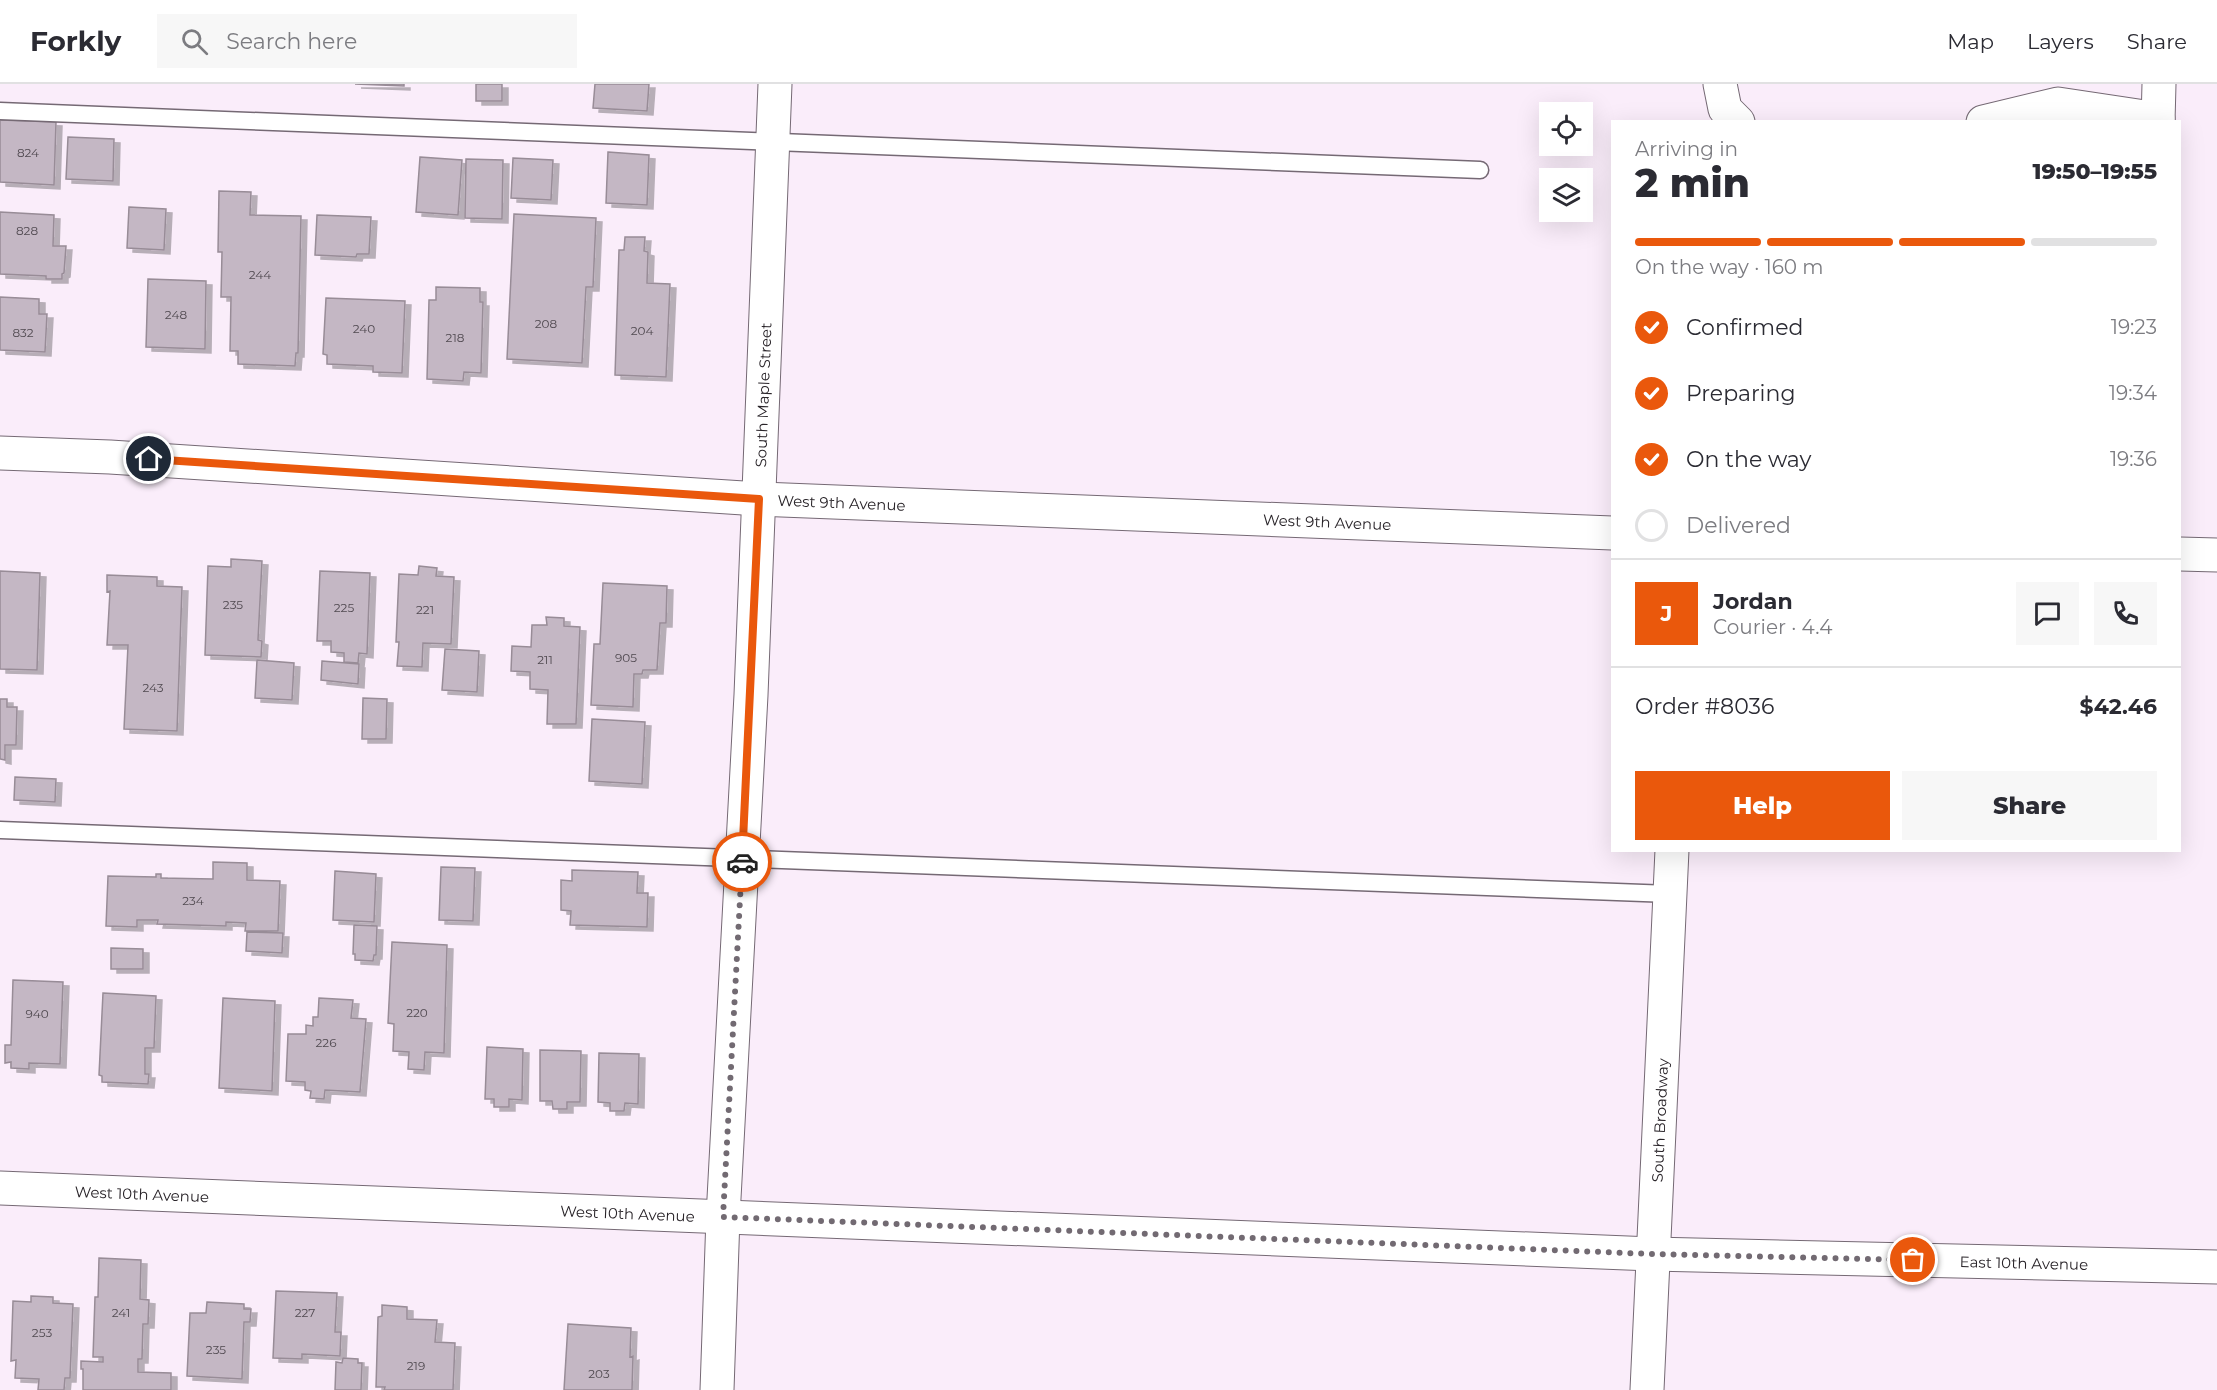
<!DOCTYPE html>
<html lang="en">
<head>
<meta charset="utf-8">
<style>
  :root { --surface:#fff; --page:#f7f7f7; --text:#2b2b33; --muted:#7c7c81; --line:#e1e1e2; --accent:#ea580c }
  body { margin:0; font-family:Montserrat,sans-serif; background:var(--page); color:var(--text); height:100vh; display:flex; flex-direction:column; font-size:22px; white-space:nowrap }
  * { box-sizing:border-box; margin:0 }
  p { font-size:20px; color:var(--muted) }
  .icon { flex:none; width:33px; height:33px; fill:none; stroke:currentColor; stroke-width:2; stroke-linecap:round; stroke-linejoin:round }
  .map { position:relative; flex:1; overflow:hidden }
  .details { position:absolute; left:1611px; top:36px; width:570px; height:732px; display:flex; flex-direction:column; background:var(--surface); border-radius:0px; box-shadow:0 6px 24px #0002 }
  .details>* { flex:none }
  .fabs { position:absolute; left:1539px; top:18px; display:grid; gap:12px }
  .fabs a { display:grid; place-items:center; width:54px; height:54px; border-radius:0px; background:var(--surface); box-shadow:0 6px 24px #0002; font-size:30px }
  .pin { position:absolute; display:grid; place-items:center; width:51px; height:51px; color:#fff; margin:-26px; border:3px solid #fff; border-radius:50%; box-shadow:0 2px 6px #0007 }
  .courier { position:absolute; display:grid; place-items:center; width:60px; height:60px; margin:-30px; border:4px solid #ea580c; border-radius:50%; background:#fff; color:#222; box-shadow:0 2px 8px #0007 }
  .head em { font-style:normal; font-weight:800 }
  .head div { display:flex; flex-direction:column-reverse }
  .head { display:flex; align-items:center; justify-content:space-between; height:102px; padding:0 24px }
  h1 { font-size:39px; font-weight:800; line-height:45px }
  .bar { display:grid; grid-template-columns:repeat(4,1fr); gap:9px 6px; align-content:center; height:72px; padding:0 24px }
  .bar i { height:8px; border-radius:4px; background:var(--line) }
  .bar .selected { background:var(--accent) }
  .bar p { grid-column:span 4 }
  .line { display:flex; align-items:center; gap:15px; padding:0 24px; border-top:2px solid var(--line) }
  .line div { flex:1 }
  .round { display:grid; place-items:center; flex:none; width:63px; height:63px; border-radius:0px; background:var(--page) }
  ol { padding:0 24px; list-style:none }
  li { display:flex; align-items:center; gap:18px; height:66px }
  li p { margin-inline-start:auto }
  li .icon { padding:6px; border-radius:50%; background:var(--accent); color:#fff; stroke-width:4 }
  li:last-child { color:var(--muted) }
  li i { width:33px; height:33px; border:3px solid var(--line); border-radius:50% }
  .action { display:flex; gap:12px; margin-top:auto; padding:12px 24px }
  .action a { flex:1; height:69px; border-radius:0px; background:var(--accent); color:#fff; font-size:24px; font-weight:800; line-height:69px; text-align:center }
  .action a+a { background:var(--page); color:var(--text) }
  header { display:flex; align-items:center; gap:36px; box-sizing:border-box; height:84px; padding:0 30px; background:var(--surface); border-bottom:2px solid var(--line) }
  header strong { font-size:28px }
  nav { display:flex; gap:33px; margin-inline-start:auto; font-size:21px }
  .search { width:420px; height:54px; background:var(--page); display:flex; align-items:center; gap:15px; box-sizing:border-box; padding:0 21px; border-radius:0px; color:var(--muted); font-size:22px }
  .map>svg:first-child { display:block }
</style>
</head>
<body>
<header>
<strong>Forkly</strong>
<div class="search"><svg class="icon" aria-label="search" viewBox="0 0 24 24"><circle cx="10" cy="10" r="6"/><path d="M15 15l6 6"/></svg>Search here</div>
<nav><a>Map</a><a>Layers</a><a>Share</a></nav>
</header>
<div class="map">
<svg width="2217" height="1306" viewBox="0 0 2217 1306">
  <defs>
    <filter id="shadow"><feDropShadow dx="6" dy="4" stdDeviation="0" flood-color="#0004"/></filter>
  </defs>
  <rect width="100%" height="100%" fill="#faedfa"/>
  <path fill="#c4b7c4" stroke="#988c97" stroke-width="1.5" filter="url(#shadow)" d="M355 0H404V2Z
    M476 0H502V17H476Z
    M595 0H649L647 27 593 24Z
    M0 36 56 38 54 101 0 98Z
    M68 53 114 55 113 97 66 95Z
    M608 68 649 71 647 121 606 119Z
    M420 73 462 76 458 131 416 128Z
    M513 74 553 76 551 116 511 114Z
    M466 75 503 76 502 135 465 134Z
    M219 107 251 108 250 131 301 132 298 269H296L295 282 238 280V267H230L231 213H221L222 168H218Z
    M129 123 166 125 164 166 127 164Z
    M0 128 54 131 53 162H66L64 189 62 190V195H46V192L0 190Z
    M514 130 596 134 593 203H586L582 279 507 275Z
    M317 131 371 133 369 170H357L356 173 315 171Z
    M625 153H645L644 167 648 168 647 199 670 200 666 293 615 291 619 166H624Z
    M148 195 206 197 205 265 146 263Z
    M436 203 480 204V218H483L481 289 464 288 463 297 427 295 429 216H436Z
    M0 213 39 215V230H47L45 268 0 266Z
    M326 214 405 217 402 289 373 288V282L327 280V271L323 270Z
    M231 475 262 477 258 556 262 557 261 573 205 571 208 482 231 483Z
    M419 482 437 484 436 492 454 493 451 560 423 559 422 583 397 582 399 558H396L399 490 418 491Z
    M0 487 40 489 37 586 0 585Z
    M320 487 370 489 367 570 359 569 358 579 344 578V569L331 568V557H317Z
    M107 491 157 493V502L182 503 177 647 124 645 128 561H107L110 507 107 508Z
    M603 499 667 502 666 539H660L657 586H643L642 590H634L633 623 591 621 594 560H600Z
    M546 533 564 534V542L580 543 576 640H547L548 606 530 605V588L511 587 512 562 531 563 532 541H547Z
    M445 565 479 567 477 608 442 606Z
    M257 576 294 579 292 616 255 614Z
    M322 577 359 580 358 600 321 596Z
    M363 614 387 615 386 655H362Z
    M0 615H7V623H17L16 661H5V676L0 675Z
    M592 635 645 638 642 700 589 697Z
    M15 693 56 695 55 718 14 716Z
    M213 778 247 779V796L280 797 278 847H245L246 839 226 838V842L157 840 158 836H137V843L106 842 108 792 156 793V790H161V794L213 795Z
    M441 783 475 784 473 837 439 836Z
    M572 786 638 788 637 809H648L647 843 570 841 571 827 561 826V796L572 797Z
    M335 787 376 790 374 838 333 836Z
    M354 841 377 842 376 871H374L373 877 355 876V870H353Z
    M247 848 283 849 282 869 246 867Z
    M392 858 447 861 444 969 425 968 424 986 408 985 409 968 393 967 394 940 388 939Z
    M111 864 143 865V885H111Z
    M13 896 63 898 60 980 29 979V985L11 984V978L5 979V961H11Z
    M103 909 156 912 154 964H145V990H149L148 1000 102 998V992L99 991Z
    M223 914 275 917 272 1007 219 1004Z
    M319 914 353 916 351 934 366 935 360 1008 325 1006 324 1015 310 1014 311 1007 305 1006V998L286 997 288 950H306V941L313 942V933H318Z
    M487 963 523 965 522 1016 509 1015V1023H494V1015H485Z
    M540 966 581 967 580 1018H567V1025H553L552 1017H540Z
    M599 969 639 970 638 1020 625 1019 624 1027H610V1019L598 1018Z
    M99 1174 141 1176 140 1215 149 1216 148 1240H143L142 1275H138V1288L171 1289V1306H83V1285H81V1277L103 1278V1273H93L95 1213H98Z
    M276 1207 337 1209 335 1248H341L340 1272 302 1270V1275L273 1274Z
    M31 1212 53 1213V1219L73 1220 70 1294H65L64 1306H38L39 1295 15 1294 16 1276 11 1277 13 1217 31 1218Z
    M207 1218 244 1220V1225H251L250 1238H244L242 1295 187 1292 190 1229H206Z
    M382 1221 407 1223V1235L437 1236 435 1258 455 1259 453 1306H384L385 1303H376L378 1233 382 1232Z
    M568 1240 631 1244 630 1273 633 1272 632 1306H564Z
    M343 1274 358 1275V1279H362L361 1306H335L336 1278 342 1279Z"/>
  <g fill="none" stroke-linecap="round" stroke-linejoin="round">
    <g stroke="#756974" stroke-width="19">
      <path id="service" d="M0 27 1480 86
        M0 746 1670 810"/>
    </g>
    <g stroke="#756974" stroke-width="35">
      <g id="minor">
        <path d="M1983 38 2058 20 2158 35"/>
        <path d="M2158 38 2159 0"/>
        <path id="s1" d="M0 1104 1652 1170"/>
        <path id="s2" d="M717 1306 723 1133 751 611 775 0"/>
        <path id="s3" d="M1647 1306 1672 766"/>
      </g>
    </g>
    <g stroke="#756974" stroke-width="35">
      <g id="tertiary">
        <path d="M1720 0 1725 25 1738 38"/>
        <path id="s4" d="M0 369 110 373 759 415 1612 449"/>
        <path d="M2180 470 2217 471"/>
        <path id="s5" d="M1652 1170 2217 1183"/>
      </g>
    </g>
    <use href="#service" stroke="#fff" stroke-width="16"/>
    <use href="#minor" stroke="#fff" stroke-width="33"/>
    <use href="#tertiary" stroke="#fff" stroke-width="33"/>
  </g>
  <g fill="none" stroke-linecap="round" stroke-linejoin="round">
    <path stroke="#726a72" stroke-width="6" stroke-dasharray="0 10.8" d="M742 778 723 1133 1652 1170 1913 1176"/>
    <path stroke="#ea580c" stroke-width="8" d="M149 375 759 415 742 778"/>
  </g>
  <g text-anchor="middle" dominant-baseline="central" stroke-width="4.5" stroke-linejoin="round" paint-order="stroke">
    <g font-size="12" fill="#504950">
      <text x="28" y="68">824</text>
      <text x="27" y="146">828</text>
      <text x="260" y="190">244</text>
      <text x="176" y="230">248</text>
      <text x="546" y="239">208</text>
      <text x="364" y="244">240</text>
      <text x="642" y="246">204</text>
      <text x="23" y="248">832</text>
      <text x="455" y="253">218</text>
      <text x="233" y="520">235</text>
      <text x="344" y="523">225</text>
      <text x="425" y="525">221</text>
      <text x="626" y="573">905</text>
      <text x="545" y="575">211</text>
      <text x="153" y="603">243</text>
      <text x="193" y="816">234</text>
      <text x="417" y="928">220</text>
      <text x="37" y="929">940</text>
      <text x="326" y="958">226</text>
      <text x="121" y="1228">241</text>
      <text x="305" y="1228">227</text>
      <text x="42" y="1248">253</text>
      <text x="216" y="1265">235</text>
      <text x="416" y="1281">219</text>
      <text x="599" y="1289">203</text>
    </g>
    <g font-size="15" fill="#292429" stroke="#fff">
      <text stroke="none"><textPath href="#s2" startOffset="996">South Maple Street</textPath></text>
      <text stroke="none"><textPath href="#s4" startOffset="843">West 9th Avenue</textPath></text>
      <text stroke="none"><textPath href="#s4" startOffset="1329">West 9th Avenue</textPath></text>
      <text stroke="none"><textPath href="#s3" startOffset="270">South Broadway</textPath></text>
      <text stroke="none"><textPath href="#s1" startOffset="142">West 10th Avenue</textPath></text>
      <text stroke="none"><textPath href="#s1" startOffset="628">West 10th Avenue</textPath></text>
      <text stroke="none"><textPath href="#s5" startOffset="372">East 10th Avenue</textPath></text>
    </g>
  </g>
</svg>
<div class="fabs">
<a><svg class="icon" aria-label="locate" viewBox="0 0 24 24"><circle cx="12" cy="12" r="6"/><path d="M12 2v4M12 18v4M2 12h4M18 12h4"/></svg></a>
<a><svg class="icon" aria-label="layers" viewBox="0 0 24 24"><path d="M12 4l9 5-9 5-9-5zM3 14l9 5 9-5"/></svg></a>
</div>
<div class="pin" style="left:1913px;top:1176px;background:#ea580c"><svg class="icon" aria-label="bag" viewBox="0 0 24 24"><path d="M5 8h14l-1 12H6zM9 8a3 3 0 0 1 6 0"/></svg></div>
<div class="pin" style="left:149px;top:375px;background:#1f2937"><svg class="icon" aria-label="home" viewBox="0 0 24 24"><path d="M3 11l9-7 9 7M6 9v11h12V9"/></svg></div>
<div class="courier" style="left:742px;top:778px"><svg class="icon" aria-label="car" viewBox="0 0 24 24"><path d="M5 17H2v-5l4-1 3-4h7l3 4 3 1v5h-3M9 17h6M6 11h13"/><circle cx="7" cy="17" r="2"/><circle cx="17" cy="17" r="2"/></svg></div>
<section class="details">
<div class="head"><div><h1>2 min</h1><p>Arriving in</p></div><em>19:50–19:55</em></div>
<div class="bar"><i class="selected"></i><i class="selected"></i><i class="selected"></i><i></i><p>On the way · 160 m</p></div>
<ol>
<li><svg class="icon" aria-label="check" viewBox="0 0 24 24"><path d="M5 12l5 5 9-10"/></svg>Confirmed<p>19:23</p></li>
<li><svg class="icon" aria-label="check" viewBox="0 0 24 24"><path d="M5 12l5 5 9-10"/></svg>Preparing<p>19:34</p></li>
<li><svg class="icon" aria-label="check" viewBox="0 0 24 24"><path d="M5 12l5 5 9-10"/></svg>On the way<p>19:36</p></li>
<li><i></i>Delivered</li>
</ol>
<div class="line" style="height:108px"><b class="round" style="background:var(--accent);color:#fff">J</b><div><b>Jordan</b><p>Courier · 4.4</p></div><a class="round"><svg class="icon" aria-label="chat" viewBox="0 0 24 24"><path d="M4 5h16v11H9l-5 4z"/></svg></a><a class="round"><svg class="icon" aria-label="phone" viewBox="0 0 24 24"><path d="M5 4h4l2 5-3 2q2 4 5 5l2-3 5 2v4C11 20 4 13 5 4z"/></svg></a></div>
<div class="line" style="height:78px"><div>Order #8036</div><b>$42.46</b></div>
<div class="action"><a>Help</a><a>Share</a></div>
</section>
</div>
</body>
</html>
